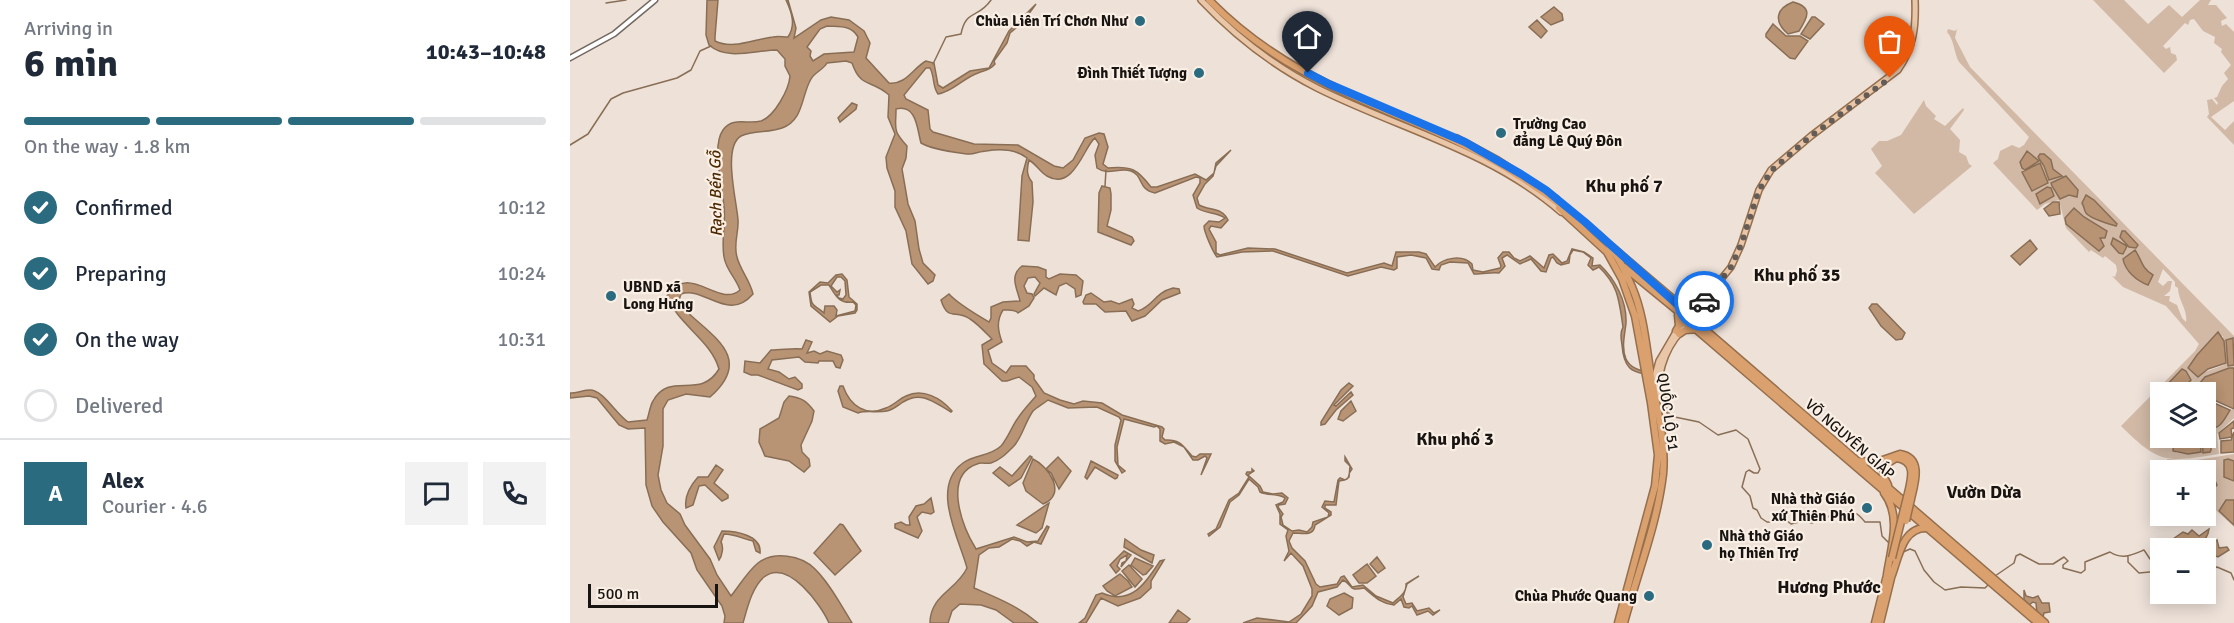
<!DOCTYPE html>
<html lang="en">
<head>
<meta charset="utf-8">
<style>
  :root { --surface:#fff; --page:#f2f2f3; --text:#1f2937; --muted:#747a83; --line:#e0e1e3; --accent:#2b6b7f }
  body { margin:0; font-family:Signika,sans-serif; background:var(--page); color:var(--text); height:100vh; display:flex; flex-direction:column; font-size:22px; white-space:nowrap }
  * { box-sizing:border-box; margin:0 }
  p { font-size:20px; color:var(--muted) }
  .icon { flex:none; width:33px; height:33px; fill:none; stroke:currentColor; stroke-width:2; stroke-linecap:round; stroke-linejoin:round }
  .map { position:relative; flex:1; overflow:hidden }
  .details { display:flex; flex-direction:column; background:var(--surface); width:570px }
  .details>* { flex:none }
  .controls { position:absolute; left:1580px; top:382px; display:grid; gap:12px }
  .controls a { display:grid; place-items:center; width:66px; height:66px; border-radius:0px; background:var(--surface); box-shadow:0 3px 15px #0003; font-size:30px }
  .scale { position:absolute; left:18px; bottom:15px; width:130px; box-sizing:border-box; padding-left:6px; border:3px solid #181411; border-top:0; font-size:16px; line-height:21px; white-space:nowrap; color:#181411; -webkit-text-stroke:4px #faefe5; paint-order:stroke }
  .pin { position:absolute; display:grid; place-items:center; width:51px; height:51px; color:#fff; margin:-62px -26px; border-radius:50% 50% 50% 0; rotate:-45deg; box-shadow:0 0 6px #0007 }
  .pin .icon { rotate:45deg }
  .courier { position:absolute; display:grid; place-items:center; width:60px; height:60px; margin:-30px; border:4px solid #1a73e8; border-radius:50%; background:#fff; color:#222; box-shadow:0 2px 8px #0007 }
  .headline em { font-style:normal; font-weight:800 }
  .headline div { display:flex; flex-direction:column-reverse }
  .headline { display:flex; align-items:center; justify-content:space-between; height:102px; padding:0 24px }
  h1 { font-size:39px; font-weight:800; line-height:45px }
  .bar { display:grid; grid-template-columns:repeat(4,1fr); gap:9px 6px; align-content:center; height:72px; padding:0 24px }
  .bar i { height:8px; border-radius:4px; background:var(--line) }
  .bar .current { background:var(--accent) }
  .bar p { grid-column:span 4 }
  .line { display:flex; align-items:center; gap:15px; padding:0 24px; border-top:2px solid var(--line) }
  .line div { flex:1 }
  .round { display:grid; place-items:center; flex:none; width:63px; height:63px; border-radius:0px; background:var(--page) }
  ol { padding:0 24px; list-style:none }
  li { display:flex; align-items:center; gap:18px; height:66px }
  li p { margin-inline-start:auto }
  li .icon { padding:6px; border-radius:50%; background:var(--accent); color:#fff; stroke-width:4 }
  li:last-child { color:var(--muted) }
  li i { width:33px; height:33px; border:3px solid var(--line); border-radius:50% }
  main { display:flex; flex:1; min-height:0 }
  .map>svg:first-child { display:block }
</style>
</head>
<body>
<main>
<section class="details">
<div class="headline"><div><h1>6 min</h1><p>Arriving in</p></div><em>10:43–10:48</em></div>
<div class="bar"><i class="current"></i><i class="current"></i><i class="current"></i><i></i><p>On the way · 1.8 km</p></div>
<ol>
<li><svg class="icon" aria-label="check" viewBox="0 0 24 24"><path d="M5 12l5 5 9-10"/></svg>Confirmed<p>10:12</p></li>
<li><svg class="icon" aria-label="check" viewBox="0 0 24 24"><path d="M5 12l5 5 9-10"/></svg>Preparing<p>10:24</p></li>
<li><svg class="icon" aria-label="check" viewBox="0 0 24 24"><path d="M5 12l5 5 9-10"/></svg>On the way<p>10:31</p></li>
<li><i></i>Delivered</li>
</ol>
<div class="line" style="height:108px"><b class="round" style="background:var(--accent);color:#fff">A</b><div><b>Alex</b><p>Courier · 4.6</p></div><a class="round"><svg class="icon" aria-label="chat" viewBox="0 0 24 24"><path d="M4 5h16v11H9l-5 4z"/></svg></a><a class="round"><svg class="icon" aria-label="phone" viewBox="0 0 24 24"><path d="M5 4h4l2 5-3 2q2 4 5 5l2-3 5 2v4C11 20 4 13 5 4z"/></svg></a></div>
</section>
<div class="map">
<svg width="1664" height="623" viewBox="0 0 1664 623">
  <rect width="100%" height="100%" fill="#ede1d8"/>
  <path fill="#d1b9a6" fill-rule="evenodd" d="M1523 0H1554L1578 24 1599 5 1612 17 1630 0H1641L1638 5H1646L1657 18 1651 21 1652 26 1656 24 1664 32V101L1641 117 1655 130 1664 121V145L1637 117 1639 114 1637 100 1642 99 1647 105 1648 103 1644 98 1647 97 1652 86 1658 79 1654 73 1661 65 1651 52 1652 49 1644 43 1645 37 1633 31 1624 19 1620 20 1618 25 1615 23 1593 46 1596 49 1600 47 1601 53 1606 55 1607 60 1594 73Z
    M1378 29 1385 31 1387 29 1385 38 1400 67 1664 336V339L1656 340 1658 365H1664V368L1646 372 1635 377 1630 389 1633 393H1611L1626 378 1609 393H1590V438H1604L1603 450 1607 453 1618 454 1631 452 1630 438H1635V429L1643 430 1655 417 1660 410 1664 409V418L1647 434 1649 454C1597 462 1590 465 1551 426L1625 351 1629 344 1596 306 1553 287 1542 276 1545 277 1547 271 1546 265 1535 256 1533 258 1521 250 1519 252 1496 228 1489 200 1475 204 1467 210 1423 163 1428 159 1430 151 1442 145 1449 148 1454 145 1459 137 1389 62C1384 53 1384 39 1377 32ZM1593 269 1605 282V286L1608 288C1608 300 1618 310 1616 322L1612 318 1607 305 1599 301 1600 296H1594L1600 291 1602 281H1598L1593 286 1588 282ZM1653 336 1654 365 1632 373 1619 368 1638 342Z
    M1354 100 1356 106 1366 116 1364 119 1375 126 1393 108 1394 110 1380 129 1390 140 1389 152 1396 156 1399 164 1402 166 1344 214 1305 173 1312 166 1301 149 1309 141H1317L1331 135Z
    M1664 454V527L1635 500V471H1601L1597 459 1621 461Z"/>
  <path fill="#b99474" stroke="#896e56" stroke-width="1.5" fill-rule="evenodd" d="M137 0H148L145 37V41C163 50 184 39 203 37 208 36 213 37 218 37 226 25 222 13 216 0H218L226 28 224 38 251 20 261 17 279 20 294 31 300 43 296 58 319 83C336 85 343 68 356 61L364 63 368 85 373 88 400 71 419 68 439 31 466 4 453 22 440 33 437 43 424 61 425 64C419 71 415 70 408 73 393 78 383 92 368 94 362 86 365 77 360 68H356L334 95 336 99 358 110 360 129 363 132 404 144 448 145 484 166 493 168 503 160 515 138 529 133 534 134 538 147 533 164 538 168C562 166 567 169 581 187H587L625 174 636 180 644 173 646 163 661 150 646 166 643 176 635 184 627 198 629 205C640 211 652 207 658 220L651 228 641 226 639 229 646 242V253L650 255 678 248 705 249 777 273 814 263 822 266 826 252H849L856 254 865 267C873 258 892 254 902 264L903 270 913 272 930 268 931 266 928 258 933 252H939L944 258 950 261 960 256 974 268 979 255 983 254 992 263 997 261 1002 249 1014 252 1023 258 1022 266 1030 265C1045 279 1057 301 1056 323 1055 334 1051 347 1056 359 1063 374 1084 370 1095 381 1105 391 1095 405 1100 416L1096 412C1095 404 1096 391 1092 384 1078 365 1055 385 1052 345 1051 338 1050 333 1053 327 1049 301 1049 286 1029 267L1023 270 1018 265 1021 258 1013 252 1003 250 1000 255 999 263 991 265 987 263 983 257 981 258 976 272 971 271 961 259 950 264 937 255 932 258 935 266 929 273C924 272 910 274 904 274L898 263 880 262 871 265 869 270 862 269 856 258 841 255 827 257V268L824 270 811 267 778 276 703 251 672 252 647 257C643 252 634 232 634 226L639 221 649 222 655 218C647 212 636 214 627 208L623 195 630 183V178L626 177 585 193C567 189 574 176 561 171 549 167 538 176 527 168L525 155 529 144 525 138C515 144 504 192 477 176 470 172 466 164 459 160 457 168 456 175 462 182L463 202 459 241 448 240 452 176 457 158C446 149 429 149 416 151 410 151 403 155 397 154 383 152 363 150 351 143 347 129 347 104 326 109 326 129 322 130 337 146L336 158 332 169 338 204 345 221 349 249 353 263 365 275 363 281 358 284 342 264 336 231 325 207V191L317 168 316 157 325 134 318 117 319 95C301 79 291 89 282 63L276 61 257 63C253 70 245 72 241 79 231 96 234 120 212 128 199 133 184 130 171 136 152 147 167 202 168 220 169 232 163 244 167 257 170 270 180 280 183 294 158 323 135 286 111 294L108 303C135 333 188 355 140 397L116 394 98 400 93 409V446L88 475 91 490 97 503 110 514 115 525 140 559 147 575 161 596C170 585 177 572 188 563 204 551 231 555 245 569 260 584 271 605 282 623H259C251 605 218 558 194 577 182 587 177 609 173 623H154L155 616 152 606 127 570 121 553 93 522 82 506 76 485 75 428 58 429 49 425 27 398 19 396 0 398V393C7 393 14 390 20 390 33 390 46 414 58 422L77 420C79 414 80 406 83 401 100 370 130 401 149 369 141 340 108 325 97 296 119 261 149 309 170 290 166 278 156 270 154 257 151 240 156 223 154 207 153 188 141 147 153 130 163 116 178 125 191 121 205 116 219 89 220 76L215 66V59L207 50C186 50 157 61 139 45L136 35ZM257 26C270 27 281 25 288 37L284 52 254 54 243 61 240 56 241 51 237 47 250 29Z
    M1223 2C1243 7 1238 17 1229 31L1218 34C1204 22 1205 9 1223 2Z
    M984 7 992 14 993 20 981 25 971 17Z
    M1242 17H1245L1254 24 1240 39 1231 34Z
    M967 20 977 31 971 38 959 27Z
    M1203 24 1216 36H1230L1238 41 1225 59 1220 58 1196 37V34Z
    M282 103 287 105 286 109 270 122 268 118Z
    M1457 151 1469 161 1455 170 1452 168 1450 162Z
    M1470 154H1474L1481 160 1483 169 1492 176 1479 180 1474 166 1468 157Z
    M1470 163 1478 183 1462 191 1452 172Z
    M1496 176 1508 190 1507 197 1499 195 1490 199 1482 186 1481 183Z
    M532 186 540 188 541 194V210L537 226 562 237 564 241 561 245 528 232 529 193Z
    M1477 187 1481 188 1484 196 1470 204 1466 194Z
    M1516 195 1524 200 1547 224 1546 226C1539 224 1520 218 1516 213 1514 210 1514 206 1512 203Z
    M1483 202H1489L1490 214 1479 216 1474 209Z
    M1504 208 1514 217 1537 231 1535 238H1530L1534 246 1529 251 1496 224 1495 218Z
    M1552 231H1555L1568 245 1566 248 1559 247 1550 237Z
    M1543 238 1557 246 1553 254 1549 253 1541 244Z
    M1460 240 1467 249 1450 265 1441 256Z
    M1565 250C1572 260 1571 268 1583 275L1578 285C1567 281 1555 271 1553 259Z
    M452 266 468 267 476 270V277L479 279 490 274 506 275 513 281 511 295 506 297 505 289 496 283 489 286 486 295 474 288 465 296 464 294 470 283 465 277 458 278 454 286 457 293 462 294 464 298 459 306 448 313C446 309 438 310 433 310 426 321 428 331 432 342L418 350 422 363 436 373 441 366H456L464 375V379L474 393 490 400 504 404 513 401 532 403 552 415 592 427 594 429 592 437 595 440C610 439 613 446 622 456L626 457 630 454H641L631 475 637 458 635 456 628 460H623L614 447 604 442 595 444 590 441V429L587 426 584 427 554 419 547 447 548 465 555 471 552 473 545 461V445L551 420 549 417 527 407 498 408 478 400C473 404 467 407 463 411 455 422 452 438 443 447 436 454 430 460 421 463 416 464 411 462 407 464 372 476 393 528 406 549L444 537 457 542 468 541 477 526 479 527 471 544 464 542 457 546 450 541 442 539 429 547 419 548 409 555 404 588C427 598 448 606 468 623H444L426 610 411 605 390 604 382 611 378 623H360C360 595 387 590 397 568 389 538 360 487 393 463 404 455 421 456 431 446 438 438 442 426 448 418 453 410 460 403 466 396L462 387 449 377 437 381H432L414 364 412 345 422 339C415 332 408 324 400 319 385 309 378 322 371 300L379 294C388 304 407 315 419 322L421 318V307L433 302 450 301C447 288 439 276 452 266Z
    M272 274 277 280 279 297 287 304V310L285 313 268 316 260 322 241 306 239 292 250 282 258 283 266 275ZM267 277H271L275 281 276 295 273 299 269 298 266 295H269L270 290 267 292 261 286ZM251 285H259C266 296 269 304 283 302L286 305 285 311 266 316 267 310 264 306H255L254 313C243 303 242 309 240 292Z
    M603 288 609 289 610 293 592 300 575 316 562 321 556 311 535 312 526 304H514L513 302 516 295 521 293 534 302 541 301 549 304 562 299 564 304 562 308 568 311C584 306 584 293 603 288Z
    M1302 304H1307L1335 333 1332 339 1326 340 1311 326 1299 308Z
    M1648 332 1654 341 1656 363 1638 369 1628 377 1618 368 1627 355Z
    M1663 338 1664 365 1658 366 1656 340Z
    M236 340 242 342 237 353 244 351 250 354 257 351 271 355 273 360 270 368 266 367 263 361H249L248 363 235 362 229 357 202 360 198 369 209 372 219 379 225 377 232 384V388L228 390 188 375H181L174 372 175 361 190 363 201 350C213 350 221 348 232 349Z
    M1659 368H1664V409L1635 396 1629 384 1635 377Z
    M1612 369 1616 371 1621 380 1608 393H1598L1595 387Z
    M779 383 783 386 764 405 766 406 781 392 783 395 766 410 755 424 751 425V422L771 390Z
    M270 386H273C280 406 296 417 316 408 324 405 329 399 336 396 353 388 371 398 382 411L381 412C365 403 352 390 333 402 327 406 323 410 317 411 307 413 296 410 288 413L273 407 268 391Z
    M219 396C231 398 236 400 244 411L242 421 231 445 232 452 239 459 240 466 234 472 219 461 195 456 189 442 190 429 209 418 214 402Z
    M1635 399 1660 410C1653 422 1650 430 1635 429Z
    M781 401 786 411 773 421 768 419 771 411Z
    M1664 421V428L1661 429 1662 437 1650 439 1649 433Z
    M1635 430 1641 432V450L1640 452 1633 453 1632 438H1635Z
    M1664 432V452L1651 453V441L1661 440Z
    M1604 438H1630L1631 452 1618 454 1603 451Z
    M460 456 462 457 451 478 439 486 423 473 430 467 442 476Z
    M488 457 501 471 489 489 481 473 476 469Z
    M775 457 782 469C775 477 784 479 769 481L766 505H755V508L761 512V515L745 525C744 537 732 533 723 533L719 541 722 548 735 561 746 584 750 587 767 584 771 577 774 576 782 587 793 585 806 596 823 603C829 597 837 593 836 584L849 576 837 584 833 597 836 604 842 603 847 611 859 608 864 613 870 610 863 615 858 611 847 615 842 606 839 608 834 607 831 599 824 605C811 604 804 596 794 588 776 591 785 586 773 580L767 587 748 592 742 606 726 623H673L687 618 719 622 731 614 742 596V589L733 566 721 553 714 561 719 551 716 536 718 530 710 524V514L706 505 713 502 715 498C708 493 698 496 690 492L688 487 679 479 669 495 660 502 650 527 639 536 638 534 646 529 659 500 669 493 679 477 676 474 677 472H682V469L684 471 678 475 690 486 693 492 703 494 712 493 718 498 715 504 709 505 708 507 713 514 711 517 713 525 722 531 729 530 737 532 742 527 743 522 758 517 759 513 752 507 755 501 764 502 768 480 770 478 775 480 779 477 780 466 775 461Z
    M463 459C478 466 498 494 473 504L456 491 453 483Z
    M1658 459 1664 461V481L1654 477V460Z
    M521 461 548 475 547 478 545 479 525 467 517 479 515 477Z
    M146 465 153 470 144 483 158 495V498L152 501 135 485 129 486 123 505 116 508C114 496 120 486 128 477H138Z
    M1629 465 1639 467 1647 485 1636 496 1635 471H1616L1618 469Z
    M361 498 364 512 361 514 352 512 347 517 352 531 348 538 325 528V524L331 522 336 525H340L339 517 346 506 354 504Z
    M1656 500H1664V525L1649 511Z
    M479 503 472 528 466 533 447 525Z
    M270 524 273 525 291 551 265 575 244 553Z
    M1639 529C1637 546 1619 549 1604 549L1602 547 1603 544 1600 541 1613 532 1618 534 1622 530 1629 536Z
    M152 531C165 531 192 535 190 553L186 551 183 541C172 539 166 534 154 534L151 542C154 547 152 556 149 560L144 547Z
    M555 539 571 550 584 555 582 563 554 547Z
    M1647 540 1649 548 1657 547 1659 550 1648 557 1643 555 1642 550 1638 547Z
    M554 551 561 555 551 567 552 563 556 561 557 555 550 559 547 566 550 569 546 573 540 565Z
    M807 557 815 568 808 573 800 564Z
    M565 558 583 566 576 574 573 575 561 565Z
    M594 560 581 581V588L570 598 548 606 531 598 516 623H509L515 618 526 595 532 593C561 606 576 583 590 561Z
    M797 564 806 576 797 583H789L783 575Z
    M559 565 572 579 565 587 552 571Z
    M550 574 558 581 562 587 545 596 537 591 533 586Z
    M1454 590 1456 596 1463 598 1468 596 1472 603H1479L1480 612 1474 613 1473 617 1467 613 1466 603 1463 602 1459 605 1454 600Z
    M774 593 783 598 782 608 769 615 757 606 760 599Z
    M608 610 620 619 616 623H599Z"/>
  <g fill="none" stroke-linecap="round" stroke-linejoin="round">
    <path stroke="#896e56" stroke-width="1.5" d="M36 3 56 0
      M363 64 376 37 391 34C396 9 408 19 421 0
      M0 145 18 134 41 99 53 93 107 78 121 70 130 51 141 46
      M535 186 536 170
      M1100 416 1129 422 1148 435 1166 430 1178 439 1190 469 1188 473H1184L1179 470 1176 472 1172 487 1180 496 1183 508 1187 510 1191 518 1197 522H1201L1207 517H1212L1221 524 1233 521 1242 523 1262 515 1266 517 1276 515V512C1285 510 1290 516 1295 522H1310L1312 536 1321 545
      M1595 549 1603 544
      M1331 553 1340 549 1345 551 1354 570 1364 582 1375 590 1391 587 1415 588 1418 585
      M1558 557V562L1569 573 1590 571
      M1635 572 1647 567 1661 573 1664 580
      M1425 576 1444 563 1446 556 1450 554 1469 564H1483L1494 557 1498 561 1493 565V568L1511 573 1515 570V562L1540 552C1552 560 1562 555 1574 550L1580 559 1582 558 1581 553 1590 552"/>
    <g stroke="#736961" stroke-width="7">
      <path id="secondary" d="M0 58 44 34 85 0"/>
    </g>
    <g stroke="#966f4d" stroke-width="8">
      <path id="primary" d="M631 0C664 35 704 66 747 88 829 129 920 150 991 212
        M887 138 928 160 987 199
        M1124 312 1161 267 1171 245 1189 190 1201 170 1241 136 1328 70C1344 47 1346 27 1345 0
        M1083 383 1089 361 1113 320
        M1087 399C1088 372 1096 343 1118 325"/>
    </g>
    <g stroke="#966f4d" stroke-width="9">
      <path id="highway" d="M639 0C705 68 779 94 864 131 913 152 957 179 1000 212 1012 222 1027 232 1038 244 1048 256 1056 273 1062 287 1074 315 1076 346 1081 376 1087 408 1096 441 1093 474 1087 525 1067 574 1054 623
        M989 208 1037 252 1052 279 1065 316 1081 403 1088 455 1085 486 1048 623
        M1042 247 1117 311
        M1054 267 1109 312 1112 317
        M1112 318a7 7 0 1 1 14 0a7 7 0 1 1-14 0Z
        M1126 319 1132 327 1475 623
        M1121 325 1468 623
        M1106 331 1109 326 1108 315
        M1109 334 1115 330 1128 329
        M1288 461 1307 462 1330 454C1353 458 1345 482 1341 499
        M1318 485 1313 475 1315 465 1326 458C1348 460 1341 481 1337 497
        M1314 493C1332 516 1321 548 1317 574
        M1322 575C1329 556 1333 526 1358 528
        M1305 623 1318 571
        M1310 623 1322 574"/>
    </g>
    <use href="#secondary" stroke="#fff" stroke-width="4"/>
    <use href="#primary" stroke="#e9c6a8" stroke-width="5"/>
    <use href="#highway" stroke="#daa06e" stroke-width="6"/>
    <g stroke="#966f4d" stroke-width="9" stroke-linecap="butt">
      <path id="highway-bridge" d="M1336 521 1341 499
        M1322 558 1337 497"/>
    </g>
    <use href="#highway-bridge" stroke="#daa06e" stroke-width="6"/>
  </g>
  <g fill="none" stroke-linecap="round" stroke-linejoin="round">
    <path stroke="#635c57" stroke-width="6" stroke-dasharray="0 10.8" d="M1134 301 1161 267 1171 245 1189 190 1202 170 1241 136 1320 78"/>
    <path stroke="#1a73e8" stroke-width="8" d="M738 73 759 84 895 142 951 174 976 190 1015 222 1109 306C1118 310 1128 308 1134 301"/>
  </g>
  <g fill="#2b6b7f" stroke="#faefe5" stroke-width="2">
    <circle cx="570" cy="21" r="6"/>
    <circle cx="629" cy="73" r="6"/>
    <circle cx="931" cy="133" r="6"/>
    <circle cx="41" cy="296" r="6"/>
    <circle cx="1297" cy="508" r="6"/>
    <circle cx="1137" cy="545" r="6"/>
    <circle cx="1079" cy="596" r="6"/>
  </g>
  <g text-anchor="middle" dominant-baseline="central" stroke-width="4.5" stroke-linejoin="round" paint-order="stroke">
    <g font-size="15" font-weight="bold" fill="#181411" stroke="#faefe5" text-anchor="end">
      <text x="558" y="21">Chùa Liên Trí Chơn Như</text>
      <text x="617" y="73">Đình Thiết Tượng</text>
      <text x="943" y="124" text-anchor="start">Trường Cao<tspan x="943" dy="17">đẳng Lê Quý Đôn</tspan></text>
      <text x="53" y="287" text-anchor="start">UBND xã<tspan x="53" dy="17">Long Hưng</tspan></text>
      <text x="1285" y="499">Nhà thờ Giáo<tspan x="1285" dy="17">xứ Thiên Phú</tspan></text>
      <text x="1149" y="536" text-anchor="start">Nhà thờ Giáo<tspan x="1149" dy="17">họ Thiên Trợ</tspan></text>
      <text x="1067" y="596">Chùa Phước Quang</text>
    </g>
    <g font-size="15" fill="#181411" stroke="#faefe5">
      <text transform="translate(1098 412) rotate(82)">QUỐC LỘ 51</text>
      <text transform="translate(1280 439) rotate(41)">VÕ NGUYÊN GIÁP</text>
    </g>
    <g font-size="16" font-style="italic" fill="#4d2900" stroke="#faefe5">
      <text transform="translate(146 194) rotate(-91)">Rạch Bến Gỗ</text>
    </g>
    <g font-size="18" font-weight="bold" fill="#181411" stroke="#faefe5">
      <text x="1054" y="186">Khu phố 7</text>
      <text x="1227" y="275">Khu phố 35</text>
      <text x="885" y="439">Khu phố 3</text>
      <text x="1414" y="492">Vườn Dừa</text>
      <text x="1259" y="587">Hương Phước</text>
    </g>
  </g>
</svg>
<div class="controls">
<a><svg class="icon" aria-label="layers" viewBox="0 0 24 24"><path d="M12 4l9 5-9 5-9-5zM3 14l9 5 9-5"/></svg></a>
<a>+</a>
<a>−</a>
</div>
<div class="scale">500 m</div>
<div class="pin" style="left:1320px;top:78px;background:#ea580c"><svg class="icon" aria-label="bag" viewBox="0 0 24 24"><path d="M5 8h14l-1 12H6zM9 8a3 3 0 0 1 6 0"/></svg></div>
<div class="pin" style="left:738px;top:73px;background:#1f2937"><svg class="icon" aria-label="home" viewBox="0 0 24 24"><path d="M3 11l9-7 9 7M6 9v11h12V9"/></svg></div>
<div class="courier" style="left:1134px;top:301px"><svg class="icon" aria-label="car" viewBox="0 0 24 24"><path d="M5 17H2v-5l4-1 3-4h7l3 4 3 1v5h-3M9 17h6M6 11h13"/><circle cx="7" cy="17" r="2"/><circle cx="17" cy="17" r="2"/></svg></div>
</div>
</main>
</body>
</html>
